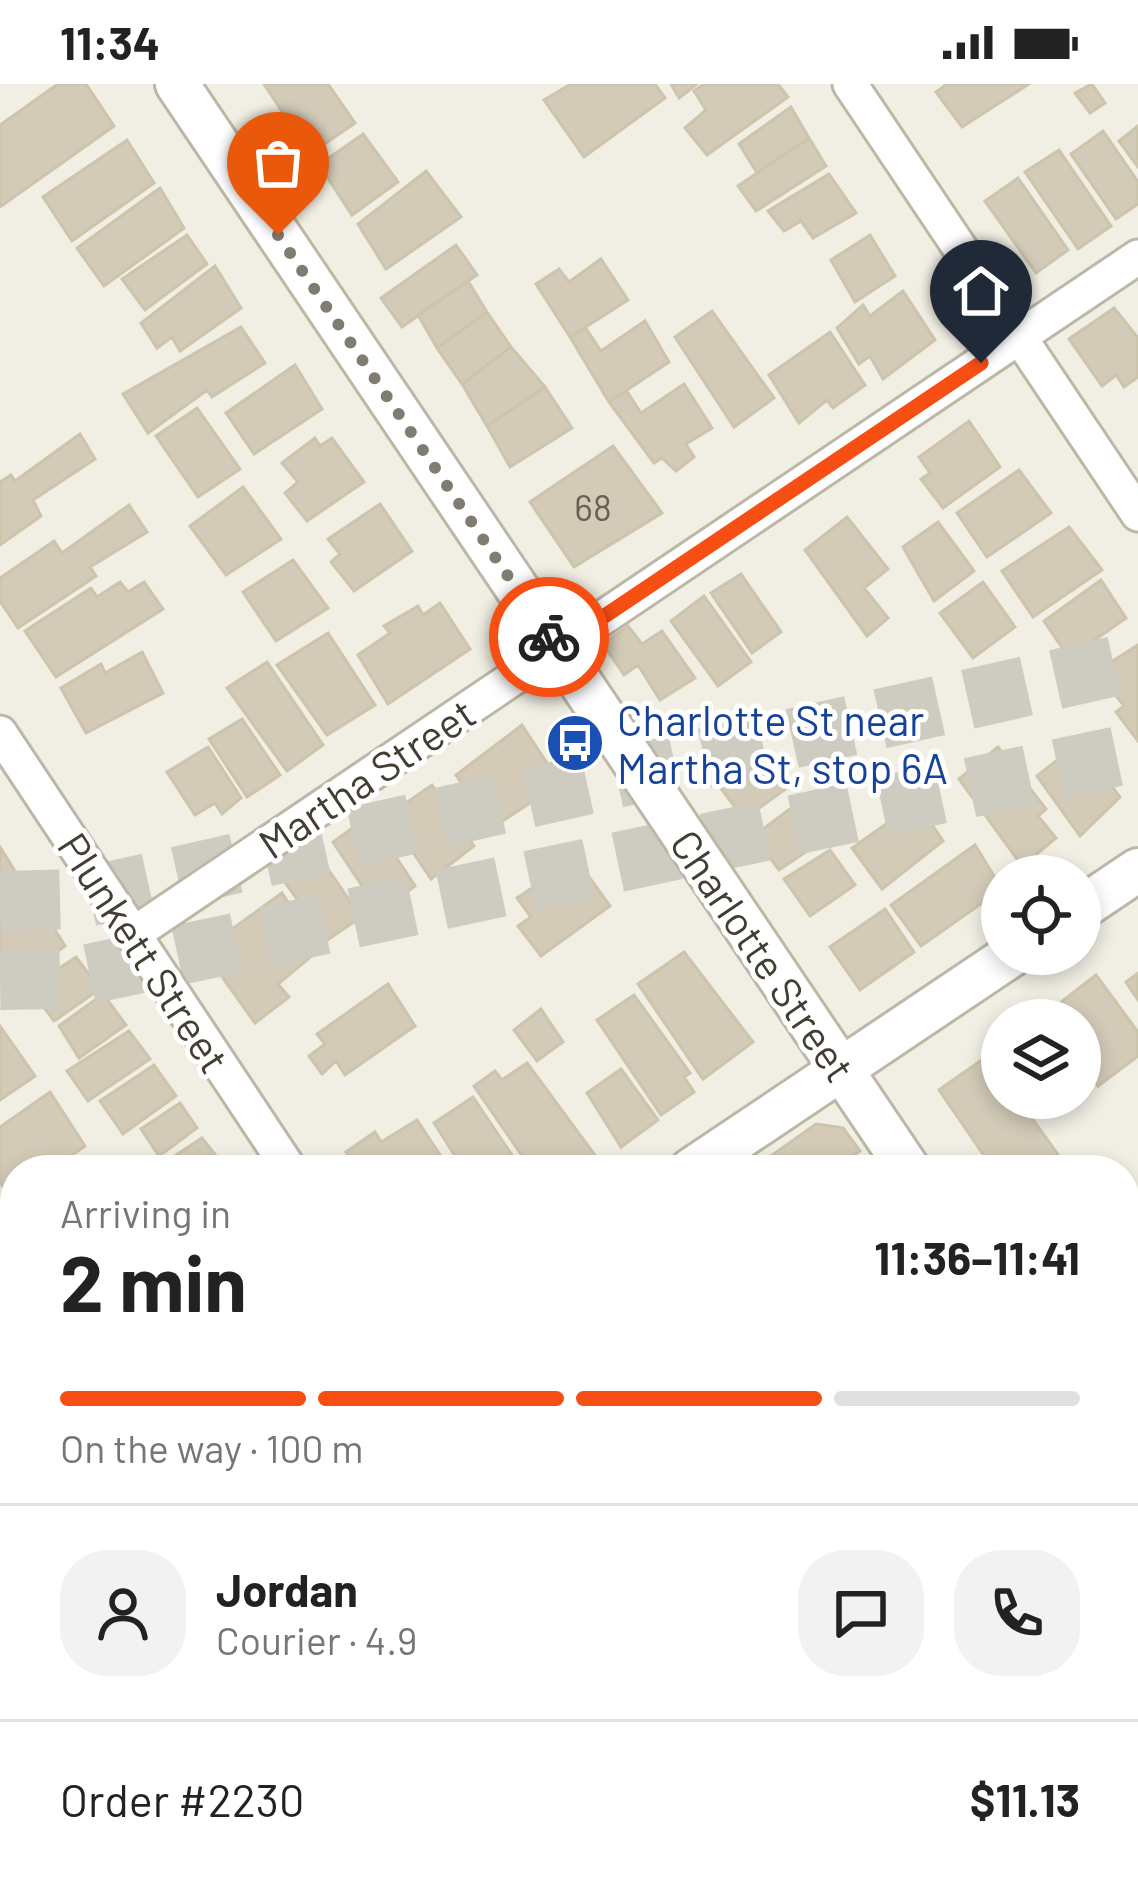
<!DOCTYPE html>
<html lang="en">
<head>
<meta charset="utf-8">
<style>
  :root { --surface:#fff; --page:#f2f2f2; --text:#222; --muted:#767676; --line:#e0e0e0; --accent:#f74e14 }
  body { margin:0; font-family:Barlow,sans-serif; background:var(--page); color:var(--text); height:100vh; display:flex; flex-direction:column; font-size:45px; white-space:nowrap }
  * { box-sizing:border-box; margin:0 }
  p { font-size:39px; color:var(--muted) }
  .icon { flex:none; width:66px; height:66px; fill:none; stroke:currentColor; stroke-width:2; stroke-linecap:round; stroke-linejoin:round }
  .map { position:relative; flex:1; overflow:hidden }
  .drawer { position:absolute; left:0px; top:1071px; width:1140px; height:747px; display:flex; flex-direction:column; background:var(--surface); border-radius:48px 48px 0 0; box-shadow:0 6px 18px #0003 }
  .drawer>* { flex:none }
  .tools { position:absolute; left:981px; top:771px; display:grid; gap:24px }
  .tools a { display:grid; place-items:center; width:120px; height:120px; border-radius:50%; background:var(--surface); box-shadow:0 6px 18px #0003; font-size:60px }
  .pin { position:absolute; display:grid; place-items:center; width:102px; height:102px; color:#fff; margin:-123px -51px; border-radius:50% 50% 50% 0; rotate:-45deg; box-shadow:0 0 12px #0007 }
  .pin .icon { rotate:45deg }
  .courier { position:absolute; display:grid; place-items:center; width:120px; height:120px; margin:-60px; border:9px solid #f74e14; border-radius:50%; background:#fff; color:#222; box-shadow:0 3px 15px #0007 }
  .head em { font-style:normal; font-weight:700 }
  .head div { display:flex; flex-direction:column-reverse }
  .head { display:flex; align-items:center; justify-content:space-between; height:204px; padding:0 60px }
  h1 { font-size:78px; font-weight:700; line-height:90px }
  .bar { display:grid; grid-template-columns:repeat(4,1fr); gap:18px 12px; align-content:center; height:144px; padding:0 60px }
  .bar i { height:15px; border-radius:9px; background:var(--line) }
  .bar .selected { background:var(--accent) }
  .bar p { grid-column:span 4 }
  .line { display:flex; align-items:center; gap:30px; padding:0 60px; border-top:3px solid var(--line) }
  .line div { flex:1 }
  .round { display:grid; place-items:center; flex:none; width:126px; height:126px; border-radius:48px; background:var(--page) }
  .status { display:flex; justify-content:space-between; align-items:center; height:84px; padding:0 60px; background:var(--surface); direction:ltr }
  .status svg { height:33px; fill:currentColor }
  .map>svg:first-child { display:block }
</style>
</head>
<body>
<div class="status"><b>11:34</b><svg viewBox="0 0 49 12"><path d="M0 12V9h3v3zM5 12V6h3v6zM10 12V3h3v9zM15 12V0h3v12zM26 1h20v11H26zM47 4h2v5h-2z"/></svg></div>
<div class="map">
<svg width="1138" height="1816" viewBox="0 0 1138 1816">
  <rect width="100%" height="100%" fill="#f1eee3"/>
  <path fill="#d3cbb8" stroke="#cdc4ac" stroke-width="3" d="M58 0H86L114 42 0 123V41Z
    M264 0H328L355 39 310 70Z
    M571 0H655L665 14 584 73 544 16Z
    M671 0H697L679 14Z
    M704 0H778L788 13 707 71 685 44 706 26 694 7Z
    M947 0H1029L962 43 936 8Z
    M1092 0 1105 19 1090 29 1075 9Z
    M791 23 809 54 757 89 739 60Z
    M1138 42V83L1119 57Z
    M1103 47 1138 98V120L1116 135 1071 70Z
    M363 50 398 98 352 131 319 81Z
    M809 54 826 82 756 127 738 102Z
    M127 56 154 99 72 157 43 113Z
    M1059 66 1111 142 1078 165 1025 88Z
    M426 87 461 133 386 185 358 140Z
    M829 90 856 129 813 154 801 137 784 147 768 127Z
    M1018 94 1068 166 1036 189 985 117Z
    M160 104 184 144 104 202 77 164Z
    M187 151 207 180 145 226 122 195Z
    M870 151 895 192 855 218 831 176Z
    M456 161 477 191 402 243 381 214Z
    M601 175 628 216 570 253 536 200 559 185 569 198Z
    M215 182 241 224 180 267 172 253 157 264 141 239Z
    M468 197 487 228 437 264 418 231Z
    M903 207 935 256 883 295 870 272 859 280 837 244 863 221 870 232Z
    M1114 224 1138 254V293L1124 303 1116 291 1102 302 1069 255Z
    M712 227 774 314 734 343 675 253Z
    M487 228 511 263 462 300 437 264Z
    M645 237 669 278 609 318 570 253 585 243 601 267Z
    M241 243 265 279 212 313 207 306 148 349 123 310Z
    M830 248 865 301 833 324 827 316 799 339 769 291Z
    M511 263 545 303 487 342 462 300Z
    M295 281 322 325 254 370 226 329Z
    M684 300 712 344 686 360 694 373 676 387 662 374 654 379 609 318 626 306 641 329Z
    M545 303 572 344 510 383 487 342Z
    M197 324 240 385 198 413 156 352Z
    M969 337 1000 383 943 424 921 395 930 389 919 373Z
    M80 350 95 375 33 416 41 432 0 461V398L11 391 15 397Z
    M315 354 320 362 332 354 364 398 307 437 285 409 298 398 282 379Z
    M613 362 662 429 574 483 530 418Z
    M1019 386 1051 429 987 473 957 429Z
    M243 403 281 455 226 491 190 442Z
    M380 420 412 467 354 507 331 478 340 470 328 455Z
    M129 421 147 448 90 483 96 492 18 544 0 517V494L54 457 62 469Z
    M847 433 888 485 864 504 888 534 867 552 805 466Z
    M938 438 974 487 934 517 903 463Z
    M1069 443 1102 486 1033 533 1002 487Z
    M293 476 328 524 276 557 243 508Z
    M741 490 781 548 752 569 711 509Z
    M1101 496 1126 534 1069 574 1044 537Z
    M120 498 128 508 144 498 163 525 56 593 25 547 91 504 97 513Z
    M983 498 1015 543 973 574 940 529Z
    M704 512 751 578 718 602 671 537Z
    M440 519 470 565 388 620 358 571 390 549 384 542 418 522 423 531Z
    M628 542 642 560 662 547 695 594 660 616 638 581 624 591 603 560Z
    M328 549 375 621 327 651 277 581Z
    M1138 561V657L1116 628 1124 622 1097 587Z
    M142 568 163 609 86 649 61 604 101 580 105 589Z
    M267 578 323 661 287 687 227 604Z
    M242 635 280 691 247 713 209 655Z
    M522 641 560 699 492 744 456 691Z
    M1079 659 1120 713 1080 752 1037 692Z
    M208 663 241 714 222 730 215 719 195 731 167 688Z
    M998 663 1046 725 1038 732 1056 754 1022 782 959 695Z
    M763 670 787 704 744 735 719 702Z
    M432 701 474 762 431 795 384 725 401 714 406 719Z
    M803 715 831 751 779 786 754 752Z
    M917 718 943 757 882 805 852 764Z
    M369 732 415 802 380 829 333 758Z
    M975 761 1002 805 921 862 891 821Z
    M0 763 23 800 0 817Z
    M830 766 855 801 810 832 784 795Z
    M319 772 361 833 326 857 285 798Z
    M576 775 610 822 541 872 518 842 531 833 517 814Z
    M30 806 65 862 7 906 0 895V827Z
    M282 809 319 866 278 900 289 913 255 939 203 866Z
    M885 825 914 868 860 906 830 863Z
    M684 868 753 958 703 995 638 900Z
    M76 873 100 905 54 937 30 904Z
    M1138 889V916L1126 898Z
    M1096 891 1138 948V972L1098 1002 1080 976V936H1052L1047 929Z
    M388 900 415 942 345 991 336 977 322 990 309 972 325 960 317 950Z
    M103 910 126 941 79 974 59 942Z
    M634 911 690 989 684 993 694 1008 661 1031 597 936Z
    M541 925 563 958 537 977 514 946Z
    M0 942 35 992 0 1016Z
    M129 947 150 975 88 1017 67 987Z
    M1002 962V1014H1030L1022 1020 1069 1086H994L939 1006Z
    M527 979 603 1082 597 1086H532L474 1002 495 987 502 996Z
    M154 981 176 1012 123 1050 100 1017Z
    M621 985 658 1036 621 1063 587 1009Z
    M50 1008 85 1062 50 1086H15V1121L0 1098V1043Z
    M473 1013 522 1086H464L434 1039Z
    M180 1019 197 1044 159 1072 141 1045Z
    M417 1036 450 1086H358L346 1068 375 1048 381 1058Z
    M816 1040 843 1044 860 1067 842 1080 846 1086H777L768 1074Z
    M202 1054 224 1082 169 1086 164 1079Z
    M1138 1149V1205L1125 1215V1158Z
    M1138 1213V1261L1126 1270 1125 1222Z
    M0 1269 12 1287 0 1295Z
    M11 1311 15 1376 0 1385V1319Z
    M15 1392V1453L0 1462V1401Z
    M1125 1510 1138 1530V1547L1125 1556Z
    M1138 1711V1768L1125 1776V1720Z
    M1127 1794 1138 1816H1098L1115 1803H1125Z
    M7 1799 29 1816H0Z
    M209 1803H265L246 1816H201L198 1811Z
    M287 1803H327L336 1816H268Z
    M619 1803H683L693 1816H606Z
    M1039 1803H1063L1072 1816H1021Z"/>
  <g fill="none" stroke-linecap="round" stroke-linejoin="round">
    <path stroke="#cecbc0" stroke-width="60" stroke-dasharray="60 30" stroke-linecap="butt" d="M0 817 77 815 1138 577
      M0 896 65 895 1138 668"/>
    <g stroke="#bcb7a6" stroke-width="39">
      <path id="minor" d="M850 0 1138 430
        M0 649 290 1086
        M132 851 1138 173
        M0 1159 15 1182
        M0 1582 15 1575
        M1125 1642 1138 1633
        M0 1648 15 1671
        M103 1803 112 1816
        M424 1803 433 1816
        M773 1803 781 1816
        M866 1816 885 1803"/>
    </g>
    <g stroke="#bcb7a6" stroke-width="48">
      <path id="tertiary" d="M177 0 909 1086
        M1080 825 1138 786
        M691 1086 1013 870
        M1125 1409 1138 1428
        M0 1527 15 1520"/>
    </g>
    <use href="#minor" stroke="#fff" stroke-width="33"/>
    <use href="#tertiary" stroke="#fff" stroke-width="42"/>
  </g>
  <g fill="none" stroke-linecap="round" stroke-linejoin="round">
    <path stroke="#807c71" stroke-width="12" stroke-dasharray="0 21.6" d="M278 151 549 553"/>
    <path stroke="#f74e14" stroke-width="15" d="M549 553 557 564 981 279"/>
  </g>
  <defs>
    <g id="bus-disc" transform="scale(3)"><circle r="9.5" fill="#1a4fb4" stroke="#fff"/><path d="M-5-6H5V4H4V6H2V4H-2V6H-4V4H-5ZM-3.5-4V0h7V-4ZM-3.5 1.2v1.5H-2V1.2ZM2 1.2v1.5H3.5V1.2Z" fill="#fff"/></g>
  </defs>
  <g fill-rule="evenodd">
    <use href="#bus-disc" x="575" y="659"/>
  </g>
  <g text-anchor="middle" dominant-baseline="central" stroke-width="10" stroke-linejoin="round" paint-order="stroke">
    <g font-size="36" fill="#676154">
      <text x="593" y="422">68</text>
    </g>
    <g font-size="42" fill="#164399" stroke="#fff" text-anchor="start">
      <text x="617" y="635">Charlotte St near<tspan x="617" dy="48">Martha St, stop 6A</tspan></text>
    </g>
    <g font-size="42" fill="#433e33" stroke="#fff">
      <text transform="translate(366 693) rotate(-34)">Martha Street</text>
      <text transform="translate(145 868) rotate(57)">Plunkett Street</text>
      <text transform="translate(764 871) rotate(56)">Charlotte Street</text>
    </g>
  </g>
</svg>
<div class="tools">
<a><svg class="icon" aria-label="locate" viewBox="0 0 24 24"><circle cx="12" cy="12" r="6"/><path d="M12 2v4M12 18v4M2 12h4M18 12h4"/></svg></a>
<a><svg class="icon" aria-label="layers" viewBox="0 0 24 24"><path d="M12 4l9 5-9 5-9-5zM3 14l9 5 9-5"/></svg></a>
</div>
<div class="pin" style="left:278px;top:151px;background:#ea580c"><svg class="icon" aria-label="bag" viewBox="0 0 24 24"><path d="M5 8h14l-1 12H6zM9 8a3 3 0 0 1 6 0"/></svg></div>
<div class="pin" style="left:981px;top:279px;background:#1f2937"><svg class="icon" aria-label="home" viewBox="0 0 24 24"><path d="M3 11l9-7 9 7M6 9v11h12V9"/></svg></div>
<div class="courier" style="left:549px;top:553px"><svg class="icon" aria-label="bike" viewBox="0 0 24 24"><circle cx="6" cy="16" r="4"/><circle cx="18" cy="16" r="4"/><path d="M6 16l4-8h5l3 8M10 8l3 8H6M13 5h3"/></svg></div>
<section class="drawer">
<div class="head"><div><h1>2 min</h1><p>Arriving in</p></div><em>11:36–11:41</em></div>
<div class="bar"><i class="selected"></i><i class="selected"></i><i class="selected"></i><i></i><p>On the way · 100 m</p></div>
<div class="line" style="height:216px"><a class="round"><svg class="icon" aria-label="person" viewBox="0 0 24 24"><circle cx="12" cy="8" r="4"/><path d="M4 21q1-7 8-7t8 7"/></svg></a><div><b>Jordan</b><p>Courier · 4.9</p></div><a class="round"><svg class="icon" aria-label="chat" viewBox="0 0 24 24"><path d="M4 5h16v11H9l-5 4z"/></svg></a><a class="round"><svg class="icon" aria-label="phone" viewBox="0 0 24 24"><path d="M5 4h4l2 5-3 2q2 4 5 5l2-3 5 2v4C11 20 4 13 5 4z"/></svg></a></div>
<div class="line" style="height:156px"><div>Order #2230</div><b>$11.13</b></div>
</section>
</div>
</body>
</html>
